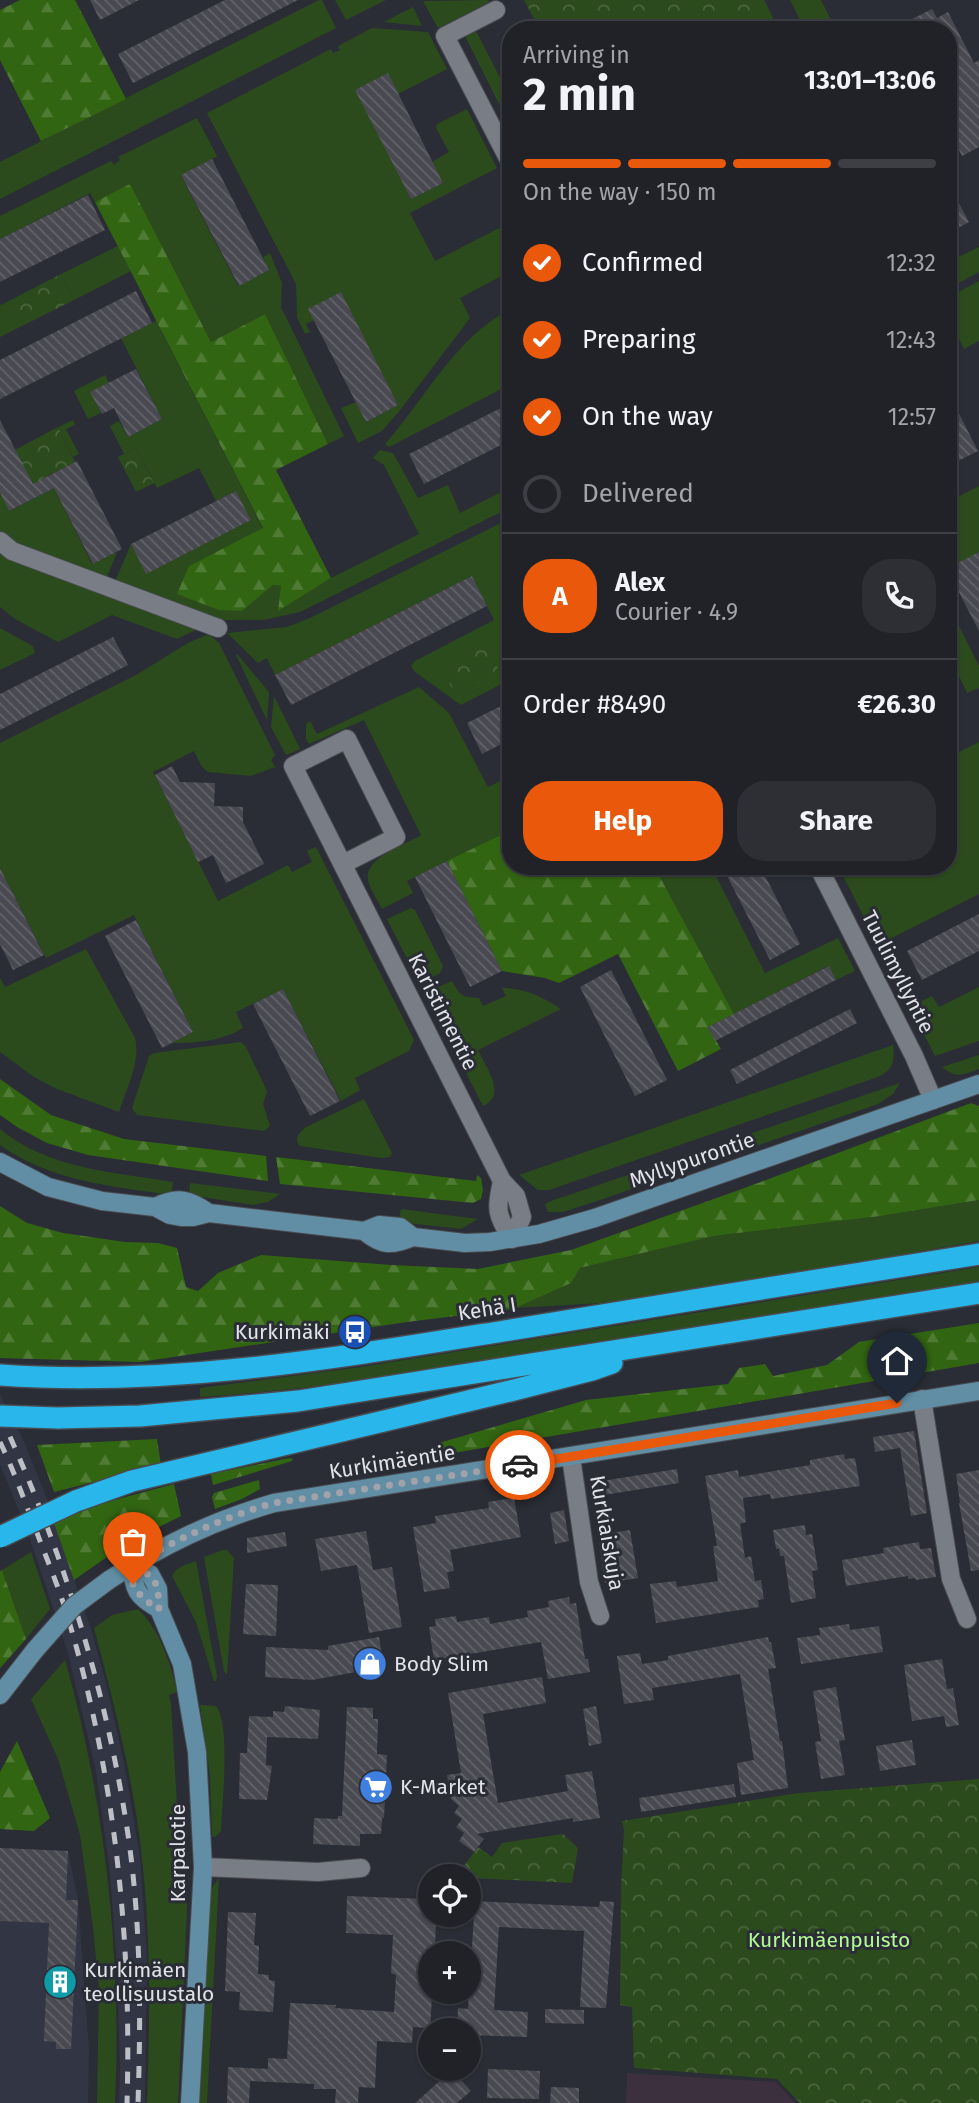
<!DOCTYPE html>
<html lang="en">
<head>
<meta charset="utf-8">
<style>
  :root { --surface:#202228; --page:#2d2f34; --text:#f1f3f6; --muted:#a2a4a8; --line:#3d3f45; --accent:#ea580c }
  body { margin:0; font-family:"Fira Sans",sans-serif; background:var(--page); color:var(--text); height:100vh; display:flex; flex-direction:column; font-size:26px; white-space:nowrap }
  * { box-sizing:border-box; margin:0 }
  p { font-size:23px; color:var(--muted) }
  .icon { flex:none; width:38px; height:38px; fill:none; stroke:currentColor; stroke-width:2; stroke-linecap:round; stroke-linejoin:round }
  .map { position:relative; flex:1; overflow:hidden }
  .drawer { position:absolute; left:502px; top:21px; width:455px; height:854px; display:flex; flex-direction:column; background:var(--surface); border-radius:28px; box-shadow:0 2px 5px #0004,0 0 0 2px var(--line) }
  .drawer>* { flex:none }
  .tools { position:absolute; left:418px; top:1864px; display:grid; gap:14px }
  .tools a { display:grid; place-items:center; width:63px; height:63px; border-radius:50%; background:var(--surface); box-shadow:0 2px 5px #0004,0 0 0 2px var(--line); font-size:35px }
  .pin { position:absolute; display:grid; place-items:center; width:60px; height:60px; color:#fff; margin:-72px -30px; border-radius:50% 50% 50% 0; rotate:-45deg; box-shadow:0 0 7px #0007 }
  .pin .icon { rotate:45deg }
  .courier { position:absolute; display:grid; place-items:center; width:70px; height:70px; margin:-35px; border:5px solid #ea580c; border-radius:50%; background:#fff; color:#222; box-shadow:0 2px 9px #0007 }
  .headline em { font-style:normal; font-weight:700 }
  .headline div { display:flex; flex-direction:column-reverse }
  .headline { display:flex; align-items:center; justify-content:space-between; height:119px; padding:0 21px }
  h1 { font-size:46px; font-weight:700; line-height:52px }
  .bar { display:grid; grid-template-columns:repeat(4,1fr); gap:10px 7px; align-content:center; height:84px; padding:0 21px }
  .bar i { height:9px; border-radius:5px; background:var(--line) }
  .bar .current { background:var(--accent) }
  .bar p { grid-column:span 4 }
  .line { display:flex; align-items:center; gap:18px; padding:0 21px; border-top:2px solid var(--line) }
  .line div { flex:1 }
  .round { display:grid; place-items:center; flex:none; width:74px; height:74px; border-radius:28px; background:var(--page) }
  ol { padding:0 21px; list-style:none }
  li { display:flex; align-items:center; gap:21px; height:77px }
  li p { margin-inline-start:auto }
  li .icon { padding:7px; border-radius:50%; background:var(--accent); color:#fff; stroke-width:4 }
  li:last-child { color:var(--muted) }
  li i { width:38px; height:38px; border:4px solid var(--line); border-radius:50% }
  .cta { display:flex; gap:14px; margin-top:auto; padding:14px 21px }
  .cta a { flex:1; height:80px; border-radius:28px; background:var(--accent); color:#fff; font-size:28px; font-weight:700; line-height:80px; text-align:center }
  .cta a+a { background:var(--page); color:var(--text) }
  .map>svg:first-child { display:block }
</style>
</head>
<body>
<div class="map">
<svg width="979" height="2103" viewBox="0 0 979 2103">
  <defs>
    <pattern id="forest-firs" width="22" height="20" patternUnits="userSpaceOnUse" patternTransform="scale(1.75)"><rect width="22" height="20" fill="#326512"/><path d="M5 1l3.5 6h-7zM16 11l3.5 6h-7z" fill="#4f7b34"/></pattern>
    <pattern id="park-crowns" width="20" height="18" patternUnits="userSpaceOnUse" patternTransform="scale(1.75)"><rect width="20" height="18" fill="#2c4b1c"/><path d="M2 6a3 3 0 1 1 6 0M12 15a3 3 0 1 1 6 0" fill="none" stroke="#4a653d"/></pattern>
    <pattern id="building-back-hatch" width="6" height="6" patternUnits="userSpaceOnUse" patternTransform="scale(1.75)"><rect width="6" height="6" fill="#494951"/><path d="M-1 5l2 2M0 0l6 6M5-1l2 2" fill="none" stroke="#63636a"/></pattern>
  </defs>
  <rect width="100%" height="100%" fill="#2a2d35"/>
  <path fill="#323644" d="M0 1394 25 1444 44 1491 91 1629 107 1687 124 1763 140 1857 147 1958 145 2103H119L120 2069 117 1963 109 1864 96 1771 68 1653 29 1536 0 1464Z
    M0 1848 68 1851 78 1900 89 2050 88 2103H0Z"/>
  <path fill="#3c303f" d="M627 2073 776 2082 795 2103H626Z"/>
  <path fill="#2c4b1c" d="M319 0H322L336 28 0 199V162Z
    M335 0H386L346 20Z
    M488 0 489 2 438 28 423 1Z
    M764 0 779 30H738L761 19Z
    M790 0H821L836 30H805Z
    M413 7 422 26 384 22Z
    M372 28 428 32 447 69 398 94 387 74 356 90 411 199 443 183 432 162 449 152 436 128 437 124 467 109 497 168 410 213 435 261 511 222V271L460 298 470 318 401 409 382 431 358 443 341 408 356 402 366 422 398 405 341 293 314 320 306 324 310 332 305 334 297 317 296 284 207 113 331 49 333 53 340 50 338 46Z
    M476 31 511 99V107L503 112 465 36Z
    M197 118 217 156 181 176 238 286 269 270 263 257 270 253 282 283 281 307 344 436 328 444 265 314 211 342 130 185 95 202 90 193 0 239V216L111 161 114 165 120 160 118 157Z
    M118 246 131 271 74 300 61 274Z
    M979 247V272L949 288V253L952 260Z
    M979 281V341L964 349 949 317V297Z
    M3 304 26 324 0 337V305Z
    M511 309V384L389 447 385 444C426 398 455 337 511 309Z
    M156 321 263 529 189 566 242 611 273 585 282 586 279 610 331 578 419 534 384 465 373 458 380 450 393 453 418 498 448 485 460 513 511 487V507L300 612 264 620H217L114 584 131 544 147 573 251 520 236 491 216 501 199 468 157 488 136 448 124 454 110 426 119 421 128 437 162 419 121 338Z
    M105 375 109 383 91 392 101 413 88 419 74 391Z
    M73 420 75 425 66 429 79 454 73 457 58 427Z
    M979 486V553L948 568V502Z
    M54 488 92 564 117 552 105 582 6 540 0 533V492L10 511Z
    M511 518V679L461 705 415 672 411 666 415 661 494 620 472 576 275 675 267 658 258 663 227 633 287 627 310 618Z
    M0 550 200 628 177 639 112 615 58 642 15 619 0 607Z
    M958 624 979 666V688L967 693 949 655V629Z
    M0 628 33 646 35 653 0 670Z
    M209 634 219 643 275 755 271 760 275 767 251 776 208 772 202 767 194 751 153 772 218 901 288 865 292 872 312 862 307 851 316 847 414 1040 409 1051 355 1078 360 1090 341 1101 283 989 236 1012 243 1028C222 1041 197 1043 172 1043L193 1032 134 915 46 958 0 868V743L136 675 188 643Z
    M237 654 269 692 267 720 236 655Z
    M419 687 449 713 488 787 511 776V830L407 881 413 893 382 909C378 901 372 892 369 884 360 858 404 846 421 835L364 720 309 744 306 739V724L310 721 317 734Z
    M274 696 300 749 286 755 271 727Z
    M979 742V894L878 945 838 866H948L949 757Z
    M654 866H711L765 973 838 938 855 971 836 980 828 966 734 1014Z
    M411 908 415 910 443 966 440 973 420 984 387 919Z
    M86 949 135 1038C141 1062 126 1089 119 1112L57 1089 34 1077 0 1052V978L5 987Z
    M452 981C460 996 462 997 479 998L483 1006 506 996 502 988C525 988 543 997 561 1009L478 1050C485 1066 508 1095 483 1106L425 993Z
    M979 987V1041L935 1056 910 1007 932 996 939 1007Z
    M241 1042 246 1047 267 1091 263 1104 270 1126 264 1131 137 1115 132 1108 149 1056 154 1053Z
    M893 1045C896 1067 889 1074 869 1080L549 1190H538L519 1175Z
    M979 1055V1069C962 1075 957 1079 942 1067Z
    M900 1083 893 1094 878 1104 600 1200 563 1212H548L545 1204 551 1201Z
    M364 1099 392 1153 390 1157 382 1158 300 1146C293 1138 300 1132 306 1127Z
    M0 1129C48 1169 114 1172 173 1182L171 1195C111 1186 50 1181 0 1145Z
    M190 1183 280 1194 268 1202 253 1205 189 1195Z
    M979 1200V1241L797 1273 602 1303 515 1308 570 1283 580 1268 714 1236 881 1216Z
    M401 1209 478 1219 461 1229 398 1222Z
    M979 1267V1282C867 1300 755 1317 643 1336 496 1361 349 1387 200 1397V1388L361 1367Z
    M223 1550H227L234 1558 227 1675 224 1671 204 1557Z
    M31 1552 50 1609 26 1639 2 1570Z
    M196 1561 217 1676 216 1681H214L196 1622 172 1576C175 1567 188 1564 196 1561Z
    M138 1609C160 1630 171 1664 177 1692L169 1695 171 1703 177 1805 185 1829 186 1854 187 1911 178 2103H147C150 2021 151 1939 142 1858 134 1781 114 1703 94 1628L112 1615Z
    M65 1660C105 1800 122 1958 115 2103H97L99 1989 93 1927 80 1835 58 1759 31 1699Z
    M200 1705 216 1706C231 1725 222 1804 221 1831L215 1837 212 1836 210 1776Z
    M219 1878 207 2103H200L211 1889Z"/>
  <path fill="url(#forest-firs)" d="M20 0H75L126 99 41 141 0 60V10Z
    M130 184 211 342 265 314 328 444 276 470 331 578 278 611 281 586 273 585 242 611 219 610 177 594 189 566 263 528 95 202Z
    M511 830V866H654L734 1014 708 1027 721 1049 678 1071 618 954 559 983 545 978 502 971 447 861Z
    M0 1079 51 1115 124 1139 266 1156 268 1181 88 1155 47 1143 17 1127 0 1115Z
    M971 1103 979 1106V1200L881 1216 714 1236 580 1268 571 1283 513 1309 407 1322 140 1362 0 1358V1206L27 1223 63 1233 125 1242 158 1243 177 1248 186 1287 198 1291 218 1273 261 1255 391 1265 478 1269 571 1250 739 1190Z
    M276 1157 476 1181 477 1175 481 1178 483 1190 481 1199 473 1203 280 1184Z
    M979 1323V1363L459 1452 437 1453 436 1446 439 1443 586 1400 728 1384 739 1368 765 1364 773 1376 827 1365 859 1342Z
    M157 1439 161 1465 54 1492 37 1445Z
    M289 1458 293 1459 292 1461 213 1485 211 1474Z
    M259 1480 260 1489 242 1499 215 1509 212 1497 214 1493Z
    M174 1484 181 1516 127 1543 74 1580 54 1523 100 1504Z
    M2 1570 26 1639 0 1668V1571Z
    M17 1741 50 1818 34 1831 0 1829V1772Z"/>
  <path fill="url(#park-crowns)" d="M524 0H764L771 14 738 30H540Z
    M61 274 74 300 26 324 3 304Z
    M58 427 75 462 43 478 35 489 15 450Z
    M136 448 154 483 136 492 118 457Z
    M485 643 500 672 455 694 440 665Z
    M979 1779V2103H800L777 2079 634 2068 632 2007 620 2005 621 1887 624 1830 622 1821 799 1793Z
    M563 1834 578 1848 572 1883 472 1878 470 1872 463 1867 478 1847 492 1857 502 1843Z"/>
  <path fill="url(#building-back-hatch)" d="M90 0H139L100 20Z
    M225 0H298L133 83 118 54Z
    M932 9 937 18 948 12 974 63 979 60V147L962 156 954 140 948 143V30H890Z
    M388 73 443 183 411 199 355 90Z
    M212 159 269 270 239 286 181 175Z
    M948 183 969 222 956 229 948 215Z
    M88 195 105 230 0 282V239Z
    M136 291 152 323 0 399V360Z
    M341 292 398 405 366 422 308 309Z
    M136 369 162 419 128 437 114 408 102 414 90 392Z
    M948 392 978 451 948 466Z
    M511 403V440L424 484 409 454Z
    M0 420 33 484 77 461 122 549 93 564 54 488 9 511 0 492Z
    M236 491 251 520 146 574 131 544Z
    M979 552V631L948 571V568Z
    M472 576 487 606 291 705 275 675Z
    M113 637 128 665 0 730V694Z
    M511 701V739L482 754 467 723Z
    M172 766 180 782 215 783 214 806 243 807V822L264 864 226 883 213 855 198 862 155 775Z
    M447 861 502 971 470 987 415 877Z
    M722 866H760L800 944 770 960Z
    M0 868 44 955 13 970 0 944Z
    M979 914V951L922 980 907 951Z
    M136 920 193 1032 162 1048 105 936Z
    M829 966 836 980 715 1041 708 1027Z
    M611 970 667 1080 635 1096 580 987Z
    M283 989 340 1101 310 1116 253 1004Z
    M850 1009 857 1023 737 1084 730 1070Z
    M914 1431 927 1513 911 1516 900 1448 875 1452 873 1437Z
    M844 1454 845 1459 855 1458 860 1486 771 1499 770 1494 743 1498 746 1522 740 1524 745 1558 751 1556 755 1581 761 1580 764 1599 758 1600 759 1607 656 1623 650 1584 676 1581 677 1587 718 1581 713 1546H717L705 1476 738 1470 739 1477 810 1465V1460Z
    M677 1469 679 1483 604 1495 602 1481Z
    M979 1470V1570L971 1571 959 1503H960L956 1474Z
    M514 1498 521 1537 450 1550 454 1571 447 1572 450 1588 424 1592 413 1527 436 1523 435 1516 489 1508 488 1502Z
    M564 1510 569 1541 555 1544 550 1513Z
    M805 1525 806 1535 812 1534 818 1570 812 1571 816 1598 791 1603 784 1556H780L779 1549H776L773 1530Z
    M630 1530 638 1578 605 1583 598 1535Z
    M366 1531 373 1570 392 1567 402 1627 369 1633 357 1565 321 1571 315 1539Z
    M285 1532 287 1546 247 1553V1538Z
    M919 1542 920 1549 931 1548 936 1577 916 1580 915 1578 908 1579V1576L846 1586 842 1560 884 1553 883 1548Z
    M246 1584 278 1585 276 1636 243 1634Z
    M569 1597 570 1604 576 1603 585 1659H588L590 1672 548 1679 541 1642 434 1660 429 1627 436 1626 435 1619 456 1616 457 1622 489 1617 490 1624 528 1617 527 1611 549 1607 548 1601Z
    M849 1624 850 1630 879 1626 883 1652 801 1664 797 1638 820 1635 819 1628Z
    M379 1637 384 1667 312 1680 265 1677 266 1647 328 1650V1646Z
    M768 1637 769 1642H771L776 1668 768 1669 780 1741H782L788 1788 741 1795 737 1763 754 1760 740 1674 652 1688 654 1700 624 1704 617 1656 640 1653 642 1664 668 1660V1656Z
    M942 1659 947 1689 953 1688 959 1725 946 1727 944 1716 912 1721 904 1665Z
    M542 1677 546 1703 483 1714 498 1803 568 1791 565 1775 592 1771 600 1818 573 1822V1818L477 1834 484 1839 474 1852 459 1841 464 1833 456 1827 462 1819 454 1813 459 1806 451 1799 447 1775 461 1773 448 1693Z
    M836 1687 845 1740 839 1741 845 1775 821 1779 815 1742 821 1741 813 1691Z
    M285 1706 320 1710 318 1739 267 1737 266 1765 272 1766 267 1800 239 1799 240 1753H247L249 1716 273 1717V1711L284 1712Z
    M596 1706 602 1743 589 1746 583 1709Z
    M347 1707 373 1708V1719H378L377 1754 387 1755 384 1818H382L381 1834H360V1846L313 1844 314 1818 338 1819V1816H342Z
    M912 1740 916 1765 880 1771 876 1746Z
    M734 1784 736 1797 641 1812 639 1798Z
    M0 1848 68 1851 66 1900H78L71 2049H56V2042L44 2041 49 1923 0 1921Z
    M347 1896 428 1899 427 1903H430V1914H436L435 1953H430V1998H432L430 2028 413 2027 412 2043 377 2041 375 2088 359 2087 358 2103H335L336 2089H314V2084L250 2081 249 2103H227L228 2067 268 2069V2058L287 2059 290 2003 336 2005 335 2008 394 2012 396 1975 391 1973 393 1935 346 1933Z
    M470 1901 599 1907 600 1901 614 1902 606 2008 580 2007 584 1931 499 1927 494 2010 528 2012 527 2037 469 2035V2030H457L458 2008 468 2009 474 1915H470Z
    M228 1912 256 1913 254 1945 259 1946 258 1974 269 1975V1980L275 1981 273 2012 239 2010 240 1992 225 1991Z
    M545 2009 584 2010V2024L545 2023Z
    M488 2069 540 2071 539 2099 487 2098Z
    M452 2070 471 2091 457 2103H415Z
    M551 2087 579 2088V2103H550Z"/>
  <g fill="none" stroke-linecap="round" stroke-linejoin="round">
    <g stroke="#494b51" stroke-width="20">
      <path id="street" d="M496 10 445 36 511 164
        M0 541 12 551 218 628
        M343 864 396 837 347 739 293 766 502 1181 516 1196 522 1217 512 1239
        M818 866 914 1056 933 1100
        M502 1181C496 1210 496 1215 512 1239
        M922 1399 951 1579 967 1619
        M571 1457 589 1582 600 1616
        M203 1867 318 1872 361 1868"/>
    </g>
    <g stroke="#494b51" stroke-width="20">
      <path id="secondary" d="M0 1162 48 1187 102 1201 155 1207 170 1215 181 1217H193L209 1213 364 1231 379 1225 400 1227 413 1237 465 1243 490 1242 539 1234 595 1218 979 1084
        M155 1207C178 1196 189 1199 209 1213
        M364 1231C382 1246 392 1246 413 1237
        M132 1565 150 1574 158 1589 159 1609 182 1664 197 1752 203 1867 190 2103
        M132 1565C134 1591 136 1595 159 1609
        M109 1580C163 1545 212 1521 274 1503L979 1391
        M0 1695 35 1650"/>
    </g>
    <g stroke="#494b51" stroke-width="24">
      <path id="highway" d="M0 1375C169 1387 337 1358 504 1331 662 1305 821 1279 979 1254
        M58 1418 140 1416 298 1401 979 1293
        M76 1501 132 1481 510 1391 592 1370 612 1363"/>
    </g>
    <use href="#street" stroke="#797d86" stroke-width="18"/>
    <use href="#secondary" stroke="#618ea4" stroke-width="18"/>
    <use href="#highway" stroke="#29b6ea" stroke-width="21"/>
    <path stroke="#bebfc6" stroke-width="5" stroke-dasharray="12 12" stroke-linecap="butt" d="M0 1415C61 1546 105 1685 127 1828 141 1919 141 2012 138 2103
      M0 1442C13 1469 23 1497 34 1525 44 1552 55 1578 64 1605 114 1765 132 1935 127 2103"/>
    <g stroke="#494b51" stroke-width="20" stroke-linecap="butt">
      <path id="secondary-bridge" d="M35 1650 74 1606 109 1580"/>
    </g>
    <g stroke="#494b51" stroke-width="24" stroke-linecap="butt">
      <path id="highway-bridge" d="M0 1416 58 1418
        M0 1537 76 1501"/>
    </g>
    <use href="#secondary-bridge" stroke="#618ea4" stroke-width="18"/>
    <use href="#highway-bridge" stroke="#29b6ea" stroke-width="21"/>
  </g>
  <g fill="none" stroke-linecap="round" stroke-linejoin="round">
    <path stroke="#a2a3aa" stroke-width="7" stroke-dasharray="0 12.6" d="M133 1584 142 1598 159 1609C158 1581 157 1578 132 1565 180 1538 221 1518 274 1503L520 1465"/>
    <path stroke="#ea580c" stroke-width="9" d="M520 1465 897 1403"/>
  </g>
  <defs>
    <g id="bus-disc" transform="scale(1.75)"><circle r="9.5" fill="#1a4fb4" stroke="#2a2d35"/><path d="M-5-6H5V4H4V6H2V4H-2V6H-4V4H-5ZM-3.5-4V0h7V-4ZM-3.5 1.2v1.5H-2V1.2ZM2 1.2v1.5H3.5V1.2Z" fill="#fff"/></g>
    <g id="shop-disc" transform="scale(1.75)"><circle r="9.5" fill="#3f7fe0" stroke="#2a2d35"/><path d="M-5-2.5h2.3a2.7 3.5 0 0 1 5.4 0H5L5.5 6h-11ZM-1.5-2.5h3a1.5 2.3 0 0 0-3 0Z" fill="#fff"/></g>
    <g id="supermarket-disc" transform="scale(1.75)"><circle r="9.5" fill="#3f7fe0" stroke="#2a2d35"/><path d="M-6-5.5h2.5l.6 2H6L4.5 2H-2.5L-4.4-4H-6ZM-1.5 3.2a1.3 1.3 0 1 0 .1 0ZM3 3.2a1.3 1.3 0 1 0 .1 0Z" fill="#fff"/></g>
    <g id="building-disc" transform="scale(1.75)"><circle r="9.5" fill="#0f9aa8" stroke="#2a2d35"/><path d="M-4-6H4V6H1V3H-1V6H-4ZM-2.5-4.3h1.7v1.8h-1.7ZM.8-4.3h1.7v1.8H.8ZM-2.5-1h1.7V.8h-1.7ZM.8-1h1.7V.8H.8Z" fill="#fff"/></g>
  </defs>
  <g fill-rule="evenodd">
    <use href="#bus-disc" x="355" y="1332"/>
    <use href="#shop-disc" x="370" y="1664"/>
    <use href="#supermarket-disc" x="376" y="1787"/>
    <use href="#building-disc" x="60" y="1982"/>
  </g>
  <g text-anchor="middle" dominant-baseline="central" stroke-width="6" stroke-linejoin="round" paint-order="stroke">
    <g font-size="21" fill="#e2e3e9" stroke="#2a2d35">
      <text transform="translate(898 972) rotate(63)">Tuulimyllyntie</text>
      <text transform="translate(443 1012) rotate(63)">Karistimentie</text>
      <text transform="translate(692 1160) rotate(-19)">Myllypurontie</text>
      <text transform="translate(487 1309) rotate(-9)">Kehä I</text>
      <text transform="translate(392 1462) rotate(-9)">Kurkimäentie</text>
      <text transform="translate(607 1533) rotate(80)">Kurkiaiskuja</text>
      <text transform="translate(178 1853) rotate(-90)">Karpalotie</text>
    </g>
    <g font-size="21" fill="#e2e3e9" stroke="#2a2d35" text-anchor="start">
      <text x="330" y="1332" text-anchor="end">Kurkimäki</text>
      <text x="394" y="1664">Body Slim</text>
      <text x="400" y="1787">K-Market</text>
      <text x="84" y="1970">Kurkimäen<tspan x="84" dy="24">teollisuustalo</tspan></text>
    </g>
    <g font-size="21" fill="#b1f990" stroke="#2a2d35">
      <text x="829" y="1940">Kurkimäenpuisto</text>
    </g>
  </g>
</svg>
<div class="tools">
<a><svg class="icon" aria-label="locate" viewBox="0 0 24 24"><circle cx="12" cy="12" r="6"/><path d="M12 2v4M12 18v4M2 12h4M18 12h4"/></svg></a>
<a>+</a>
<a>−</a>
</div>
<div class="pin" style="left:133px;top:1584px;background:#ea580c"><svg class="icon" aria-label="bag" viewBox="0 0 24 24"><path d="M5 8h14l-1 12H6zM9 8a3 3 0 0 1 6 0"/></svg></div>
<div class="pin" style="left:897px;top:1403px;background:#1f2937"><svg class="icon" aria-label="home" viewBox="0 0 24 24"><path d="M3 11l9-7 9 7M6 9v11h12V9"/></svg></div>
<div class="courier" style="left:520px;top:1465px"><svg class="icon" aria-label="car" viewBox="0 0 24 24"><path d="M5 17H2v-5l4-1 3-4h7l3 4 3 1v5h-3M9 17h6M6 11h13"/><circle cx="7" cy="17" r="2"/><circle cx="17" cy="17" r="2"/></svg></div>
<section class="drawer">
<div class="headline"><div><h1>2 min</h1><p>Arriving in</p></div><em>13:01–13:06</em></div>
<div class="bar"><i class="current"></i><i class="current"></i><i class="current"></i><i></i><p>On the way · 150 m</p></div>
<ol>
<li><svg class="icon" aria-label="check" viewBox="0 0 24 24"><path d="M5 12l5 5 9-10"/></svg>Confirmed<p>12:32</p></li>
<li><svg class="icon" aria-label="check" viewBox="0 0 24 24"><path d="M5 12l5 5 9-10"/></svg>Preparing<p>12:43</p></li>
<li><svg class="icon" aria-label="check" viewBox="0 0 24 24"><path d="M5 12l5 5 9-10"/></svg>On the way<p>12:57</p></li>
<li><i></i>Delivered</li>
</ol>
<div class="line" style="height:126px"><b class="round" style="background:var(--accent);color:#fff">A</b><div><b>Alex</b><p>Courier · 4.9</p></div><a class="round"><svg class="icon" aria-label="phone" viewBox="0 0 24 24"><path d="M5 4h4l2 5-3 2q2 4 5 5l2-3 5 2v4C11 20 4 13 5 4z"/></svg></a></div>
<div class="line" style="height:91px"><div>Order #8490</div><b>€26.30</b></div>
<div class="cta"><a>Help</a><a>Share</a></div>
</section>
</div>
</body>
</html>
